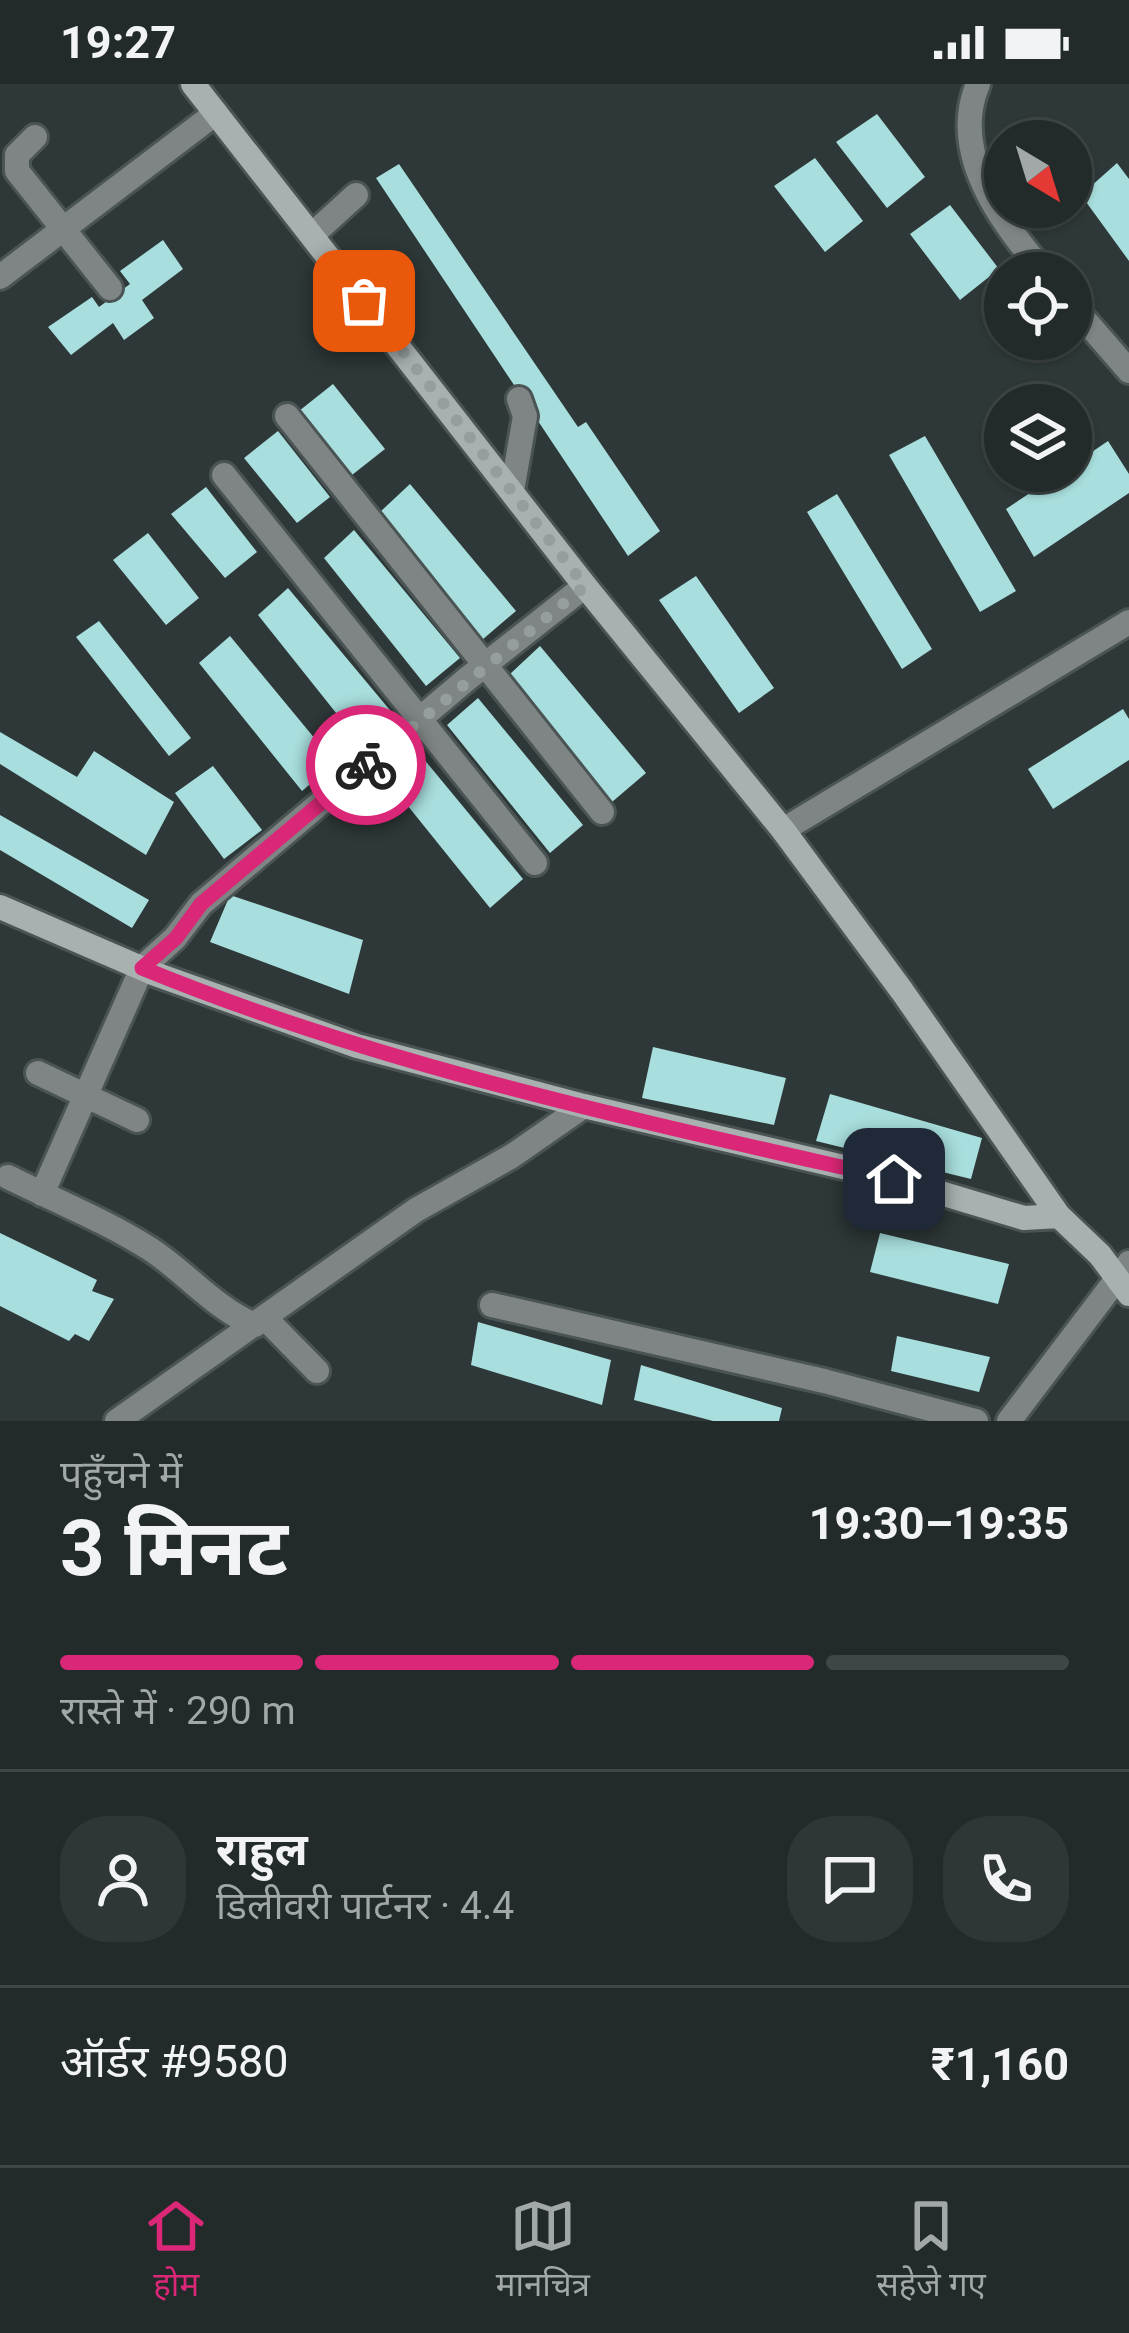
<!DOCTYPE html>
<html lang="hi">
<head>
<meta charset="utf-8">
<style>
  :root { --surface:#222a2a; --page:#2e3636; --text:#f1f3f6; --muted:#a2a7a8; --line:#3f4647; --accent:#db2777 }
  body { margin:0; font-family:Roboto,"Noto Sans Devanagari",sans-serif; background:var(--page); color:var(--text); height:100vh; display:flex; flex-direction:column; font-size:45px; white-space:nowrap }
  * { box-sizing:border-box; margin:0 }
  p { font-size:39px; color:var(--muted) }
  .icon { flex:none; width:66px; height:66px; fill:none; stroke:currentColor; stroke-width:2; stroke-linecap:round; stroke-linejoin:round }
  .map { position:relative; height:1337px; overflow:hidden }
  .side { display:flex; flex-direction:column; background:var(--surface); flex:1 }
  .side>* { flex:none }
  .needle { width:78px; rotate:142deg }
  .tools { position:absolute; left:984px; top:36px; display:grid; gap:24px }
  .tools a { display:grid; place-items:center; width:108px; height:108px; border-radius:50%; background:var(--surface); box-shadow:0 3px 9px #0004,0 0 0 3px var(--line); font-size:60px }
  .pin { position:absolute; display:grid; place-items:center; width:102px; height:102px; color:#fff; margin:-51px; border-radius:24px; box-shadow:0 6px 18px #0006 }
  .courier { position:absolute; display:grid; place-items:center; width:120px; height:120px; margin:-60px; border:9px solid #db2777; border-radius:50%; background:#fff; color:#222; box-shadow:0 3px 15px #0007 }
  .headline em { font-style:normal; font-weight:700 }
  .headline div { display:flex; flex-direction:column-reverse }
  .headline { display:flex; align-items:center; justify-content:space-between; height:204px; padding:0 60px }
  h1 { font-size:78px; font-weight:700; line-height:90px }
  .bar { display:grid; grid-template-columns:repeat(4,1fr); gap:18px 12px; align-content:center; height:144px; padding:0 60px }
  .bar i { height:15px; border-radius:9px; background:var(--line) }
  .bar .active { background:var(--accent) }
  .bar p { grid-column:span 4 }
  .line { display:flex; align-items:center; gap:30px; padding:0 60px; border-top:3px solid var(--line) }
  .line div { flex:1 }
  .round { display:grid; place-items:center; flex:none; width:126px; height:126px; border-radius:48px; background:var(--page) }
  .status { display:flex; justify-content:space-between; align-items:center; height:84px; padding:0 60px; background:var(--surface); direction:ltr }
  .status svg { height:33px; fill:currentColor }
  .tab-bar { display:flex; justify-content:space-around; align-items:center; height:168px; border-top:3px solid var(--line); background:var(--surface); font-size:33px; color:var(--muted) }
  .tab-bar a { display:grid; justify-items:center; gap:6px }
  .tab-bar .active { color:var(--accent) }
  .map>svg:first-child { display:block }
</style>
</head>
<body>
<div class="status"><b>19:27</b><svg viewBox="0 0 49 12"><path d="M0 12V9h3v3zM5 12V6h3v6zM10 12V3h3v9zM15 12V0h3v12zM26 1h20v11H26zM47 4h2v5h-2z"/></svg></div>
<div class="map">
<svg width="1129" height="1337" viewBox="0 0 1129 1337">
  <rect width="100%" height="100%" fill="#2e3838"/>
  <path fill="#a8dedd" d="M877 30 925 93 887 124 836 58Z
    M815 74 863 137 825 168 774 102Z
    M1117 79 1129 95V177L1081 111Z
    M399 80 578 343 586 338 660 447 628 472 376 94Z
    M950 121 999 185 960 216 910 150Z
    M163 156 183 185 142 216 154 234 124 256 113 239 71 271 48 243 92 213 99 223 130 200 120 187Z
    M333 300 385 365 352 391 299 327Z
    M278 347 330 413 297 439 244 374Z
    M925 352 1016 507 980 528 889 371Z
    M1108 357 1129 390V409L1034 473 1006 425 1063 387H1071V382Z
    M410 400 516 527 482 556 380 428Z
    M206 403 257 468 225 494 171 430Z
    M837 410 932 565 902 585 807 428Z
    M354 446 460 574 426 602 324 474Z
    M148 449 199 514 166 541 113 476Z
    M696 492 774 604 739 629 659 516Z
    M288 504 394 631 360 659 258 531Z
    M99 537 191 654 169 672 76 553Z
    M230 552 335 679 302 707 199 579Z
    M540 562 646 689 612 718 510 590Z
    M478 614 583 741 550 769 447 641Z
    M1123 625 1129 635V676L1053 725 1028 685Z
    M0 648 77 693 94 667 174 718 146 771 0 680Z
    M418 668 523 795 490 824 387 696Z
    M213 682 262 746 224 775 175 709Z
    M0 731 149 816 132 844 0 766Z
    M230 811 363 856 349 910 210 858Z
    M653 963 786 994 774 1041 642 1014Z
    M830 1010 982 1054 971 1095 816 1057Z
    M0 1149 97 1196 92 1207 114 1215 89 1257 75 1250 69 1257 0 1222Z
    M880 1149 1009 1180 998 1220 870 1188Z
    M478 1238 611 1276 602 1321 471 1281Z
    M897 1252 990 1273 979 1308 891 1287Z
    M641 1281 782 1324 779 1337H713L634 1316Z"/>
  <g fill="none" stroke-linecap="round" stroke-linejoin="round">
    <g stroke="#4b5454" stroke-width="30">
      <path id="street" d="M978 0C949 68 1001 139 1045 189
        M35 53 17 71V87L110 204
        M312 151 356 111
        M0 193 216 29
        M1071 220 1129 287
        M287 332 602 728
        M224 391 535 779
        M512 407 525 332 519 315
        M783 746 1129 538
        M38 989 137 1036
        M8 1093C54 1116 106 1137 150 1165 187 1189 214 1224 255 1241
        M42 1110 142 884 175 854 201 820 467 595 585 502
        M492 1221 824 1297 976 1337
        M265 1234 317 1287
        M117 1337 416 1126 512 1072 584 1022
        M1009 1337 1129 1179"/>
    </g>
    <g stroke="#4b5454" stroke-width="30">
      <path id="secondary" d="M193 0 585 502 783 746 902 907 1059 1132 1100 1171 1129 1210
        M0 823 155 890 357 962 584 1022 894 1095 1024 1134 1059 1132"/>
    </g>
    <use href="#street" stroke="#7f8484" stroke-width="24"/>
    <use href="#secondary" stroke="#a9b0b0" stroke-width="24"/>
  </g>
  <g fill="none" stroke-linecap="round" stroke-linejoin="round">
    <path stroke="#959d9d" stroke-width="12" stroke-dasharray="0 21.6" d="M364 217 585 502 366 681"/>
    <path stroke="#db2777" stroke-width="15" d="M366 681 201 820 176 854 142 884C383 983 640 1037 894 1095"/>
  </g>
</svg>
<div class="tools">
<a><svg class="needle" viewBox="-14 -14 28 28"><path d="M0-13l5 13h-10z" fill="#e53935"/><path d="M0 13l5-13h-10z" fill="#a2a7a8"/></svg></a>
<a><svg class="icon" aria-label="locate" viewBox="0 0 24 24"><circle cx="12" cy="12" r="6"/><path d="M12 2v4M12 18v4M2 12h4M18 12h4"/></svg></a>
<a><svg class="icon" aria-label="layers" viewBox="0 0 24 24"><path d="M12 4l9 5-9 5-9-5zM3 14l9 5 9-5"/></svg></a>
</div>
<div class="pin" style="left:364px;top:217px;background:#ea580c"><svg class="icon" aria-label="bag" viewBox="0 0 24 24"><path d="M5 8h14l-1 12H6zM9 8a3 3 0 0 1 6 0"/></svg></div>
<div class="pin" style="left:894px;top:1095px;background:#1f2937"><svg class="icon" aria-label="home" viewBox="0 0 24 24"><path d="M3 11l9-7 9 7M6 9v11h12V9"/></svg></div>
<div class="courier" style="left:366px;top:681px"><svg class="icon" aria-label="bike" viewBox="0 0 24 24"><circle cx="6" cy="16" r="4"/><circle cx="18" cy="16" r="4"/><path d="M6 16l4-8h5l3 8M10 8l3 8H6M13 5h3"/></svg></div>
</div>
<section class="side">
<div class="headline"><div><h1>3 मिनट</h1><p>पहुँचने में</p></div><em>19:30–19:35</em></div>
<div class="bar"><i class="active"></i><i class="active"></i><i class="active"></i><i></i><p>रास्ते में · 290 m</p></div>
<div class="line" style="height:216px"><a class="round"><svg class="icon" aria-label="person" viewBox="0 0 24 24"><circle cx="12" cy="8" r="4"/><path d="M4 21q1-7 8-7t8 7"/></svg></a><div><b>राहुल</b><p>डिलीवरी पार्टनर · 4.4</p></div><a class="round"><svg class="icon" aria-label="chat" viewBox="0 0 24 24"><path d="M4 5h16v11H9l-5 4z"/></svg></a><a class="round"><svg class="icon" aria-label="phone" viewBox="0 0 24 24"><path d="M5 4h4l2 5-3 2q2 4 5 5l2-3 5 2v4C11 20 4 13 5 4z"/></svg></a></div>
<div class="line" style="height:156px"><div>ऑर्डर #9580</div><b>₹1,160</b></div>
</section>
<nav class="tab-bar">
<a class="active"><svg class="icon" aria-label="home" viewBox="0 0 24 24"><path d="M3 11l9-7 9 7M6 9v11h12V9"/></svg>होम</a>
<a><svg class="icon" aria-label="map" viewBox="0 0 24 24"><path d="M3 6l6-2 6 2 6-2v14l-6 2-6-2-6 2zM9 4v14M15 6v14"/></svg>मानचित्र</a>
<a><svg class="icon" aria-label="saved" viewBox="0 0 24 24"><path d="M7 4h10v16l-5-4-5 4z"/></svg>सहेजे गए</a>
</nav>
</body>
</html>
